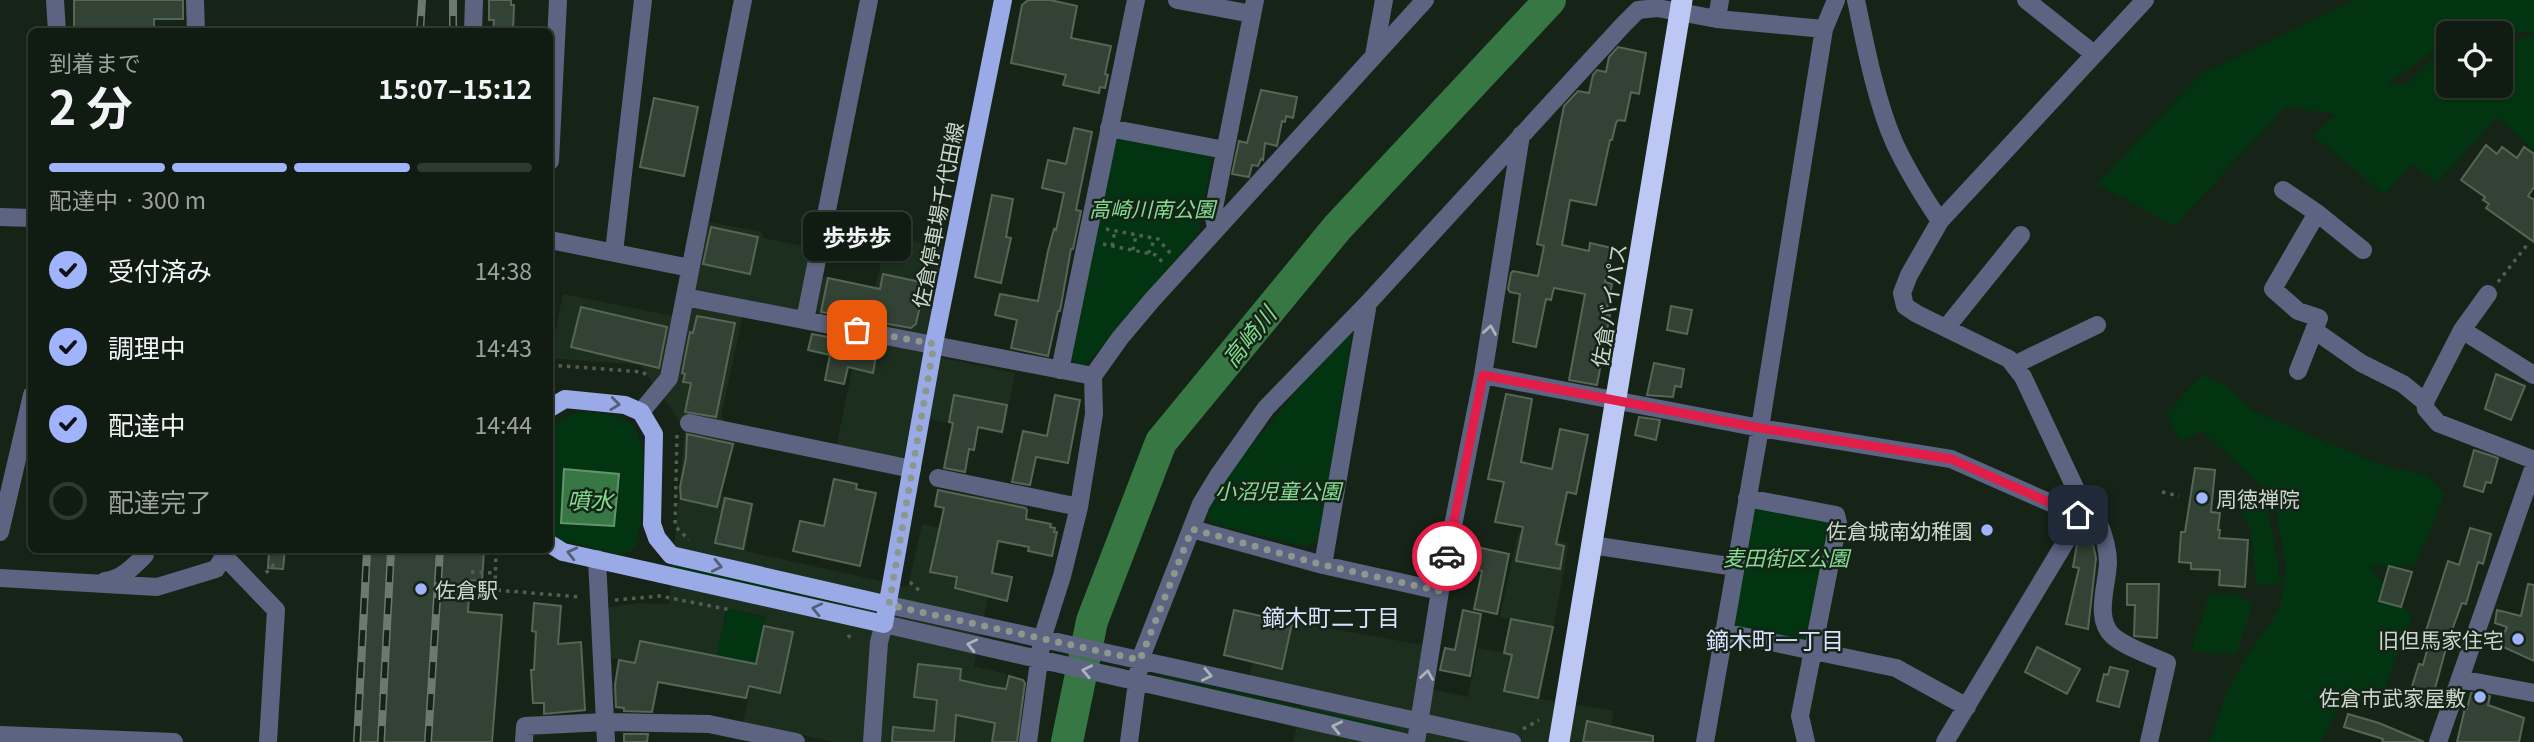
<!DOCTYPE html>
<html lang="ja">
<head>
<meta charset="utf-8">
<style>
  :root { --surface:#101b11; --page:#19241a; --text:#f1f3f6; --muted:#9ca19f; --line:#303931; --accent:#a0b3fd }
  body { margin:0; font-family:Georgia,"Noto Sans JP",serif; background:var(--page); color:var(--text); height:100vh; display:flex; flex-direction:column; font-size:26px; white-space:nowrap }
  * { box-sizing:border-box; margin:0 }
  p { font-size:23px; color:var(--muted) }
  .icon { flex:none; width:38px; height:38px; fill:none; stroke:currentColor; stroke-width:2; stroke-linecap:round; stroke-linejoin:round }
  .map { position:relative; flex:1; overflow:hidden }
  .details { position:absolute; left:28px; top:28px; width:525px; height:525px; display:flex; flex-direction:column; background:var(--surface); border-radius:10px; box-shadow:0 2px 5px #0004,0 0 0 2px var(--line) }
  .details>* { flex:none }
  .fabs { position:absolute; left:2436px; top:21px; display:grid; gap:14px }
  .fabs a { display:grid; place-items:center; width:77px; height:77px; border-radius:10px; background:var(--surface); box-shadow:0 2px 5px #0004,0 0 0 2px var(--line); font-size:35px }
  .pin { position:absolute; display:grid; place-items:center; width:60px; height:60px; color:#fff; margin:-30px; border-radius:14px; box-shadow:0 4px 10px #0006 }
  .courier { position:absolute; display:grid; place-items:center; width:70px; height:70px; margin:-35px; border:5px solid #e11d48; border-radius:50%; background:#fff; color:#222; box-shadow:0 2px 9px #0007 }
  .bubble { position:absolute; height:49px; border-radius:10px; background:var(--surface); box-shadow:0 2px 5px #0004,0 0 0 2px var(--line); font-size:23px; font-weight:700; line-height:49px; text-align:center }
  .overview em { font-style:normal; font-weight:700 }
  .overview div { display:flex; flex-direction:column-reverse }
  .overview { display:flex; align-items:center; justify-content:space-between; height:119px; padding:0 21px }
  h1 { font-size:46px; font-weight:700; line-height:52px }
  .bar { display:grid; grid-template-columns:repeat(4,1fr); gap:10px 7px; align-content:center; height:84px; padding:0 21px }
  .bar i { height:9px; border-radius:5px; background:var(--line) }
  .bar .selected { background:var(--accent) }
  .bar p { grid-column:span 4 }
  ol { padding:0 21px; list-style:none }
  li { display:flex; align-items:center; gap:21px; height:77px }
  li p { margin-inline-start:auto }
  li .icon { padding:7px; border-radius:50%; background:var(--accent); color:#111; stroke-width:4 }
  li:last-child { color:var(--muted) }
  li i { width:38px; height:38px; border:4px solid var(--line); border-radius:50% }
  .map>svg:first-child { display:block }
</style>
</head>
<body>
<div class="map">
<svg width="2534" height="742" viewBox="0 0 2534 742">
  <rect width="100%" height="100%" fill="#152417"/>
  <path fill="#1c2f1f" d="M709 222 762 232 763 238 813 248 808 274 875 287 888 237 943 247 923 354 1015 373 1003 434 912 416 902 465 835 453 862 321 746 300 721 417 737 438 721 495 754 504 745 551 908 587 922 524 966 533 975 493 1029 504 1020 546 999 542 974 666 1007 674 999 718 1024 724 1021 742H833L743 722 766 616 726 609 710 693 659 683 662 666 608 657 607 608 637 603 669 604 685 429 640 365 550 358 563 294 688 319Z
    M1518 533 1569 543 1540 699 1614 711 1608 742H1293L1304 694 1248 682 1263 616 1427 646 1418 687 1468 697 1478 648 1504 653 1510 619 1500 617Z"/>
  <path fill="#033411" d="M2355 0H2534V32L2448 33V42L2387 83 2408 84 2448 44V86H2501V48L2534 34V150L2497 117 2437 183 2412 163 2385 195 2313 135 2337 114 2285 107 2174 226 2097 184 2201 74Z
    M1119 135 1212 156 1199 231 1110 338 1084 366 1074 362 1071 355 1114 143Z
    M1344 333H1352L1319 540 1303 546 1213 524 1202 506Z
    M2203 375 2224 385 2256 412 2381 465 2426 475 2445 494 2415 565 2369 567 2412 616 2381 698 2341 704 2321 742H2209L2228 690 2247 656 2280 608 2286 569 2274 498 2202 431 2180 442 2166 414Z
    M578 412C593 413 619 412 631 424 653 447 642 517 636 547L623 555 560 540 550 530V429L559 420Z
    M2228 491 2265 494 2281 583 2256 585 2251 529Z
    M1759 505 1829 518 1834 525 1813 633 1804 640 1734 628 1733 622 1752 509Z
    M677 565 847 603 846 605 675 569Z
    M2210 594 2239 595 2252 606 2236 654 2191 651Z
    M727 609 766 618 756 664 717 655Z
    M1160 675 1395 728V731L1160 678Z"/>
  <path fill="#377743" stroke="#64946c" stroke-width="2" d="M564 469 619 474 614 526 561 523Z"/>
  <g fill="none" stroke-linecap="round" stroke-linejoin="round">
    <path stroke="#377743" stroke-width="32" d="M1067 742 1092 621 1161 442 1337 228 1550 0"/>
  </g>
  <path fill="#324234" stroke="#556657" stroke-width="2" d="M74 0H183V19H154V32H74Z
    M489 0H511V5H514L513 32H493L494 20H489Z
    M1028 0H1050L1077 6 1071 38 1111 46 1105 74 1108 75 1105 88 1100 87 1099 93 1063 85 1066 75 1011 63 1022 5Z
    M1618 47 1646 53 1639 94 1631 92 1625 121 1618 120 1616 123 1612 140H1610L1596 205 1570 200 1562 245 1589 251 1590 243 1612 248 1605 282 1612 284 1606 315H1610L1597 385 1569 380 1585 294 1554 288 1551 300 1546 299 1536 347 1513 342 1520 294 1510 292 1508 289 1511 273 1513 271 1538 276 1544 246 1537 244 1564 106 1578 91 1589 93 1593 75 1597 70 1606 72 1609 57Z
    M1261 90 1297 97 1293 118 1286 116 1285 122 1282 121 1277 146 1265 143 1263 160 1261 159 1258 166 1252 165 1249 177 1232 174 1239 141 1247 143Z
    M654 98 698 107 684 176 640 167Z
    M1074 128 1092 132 1076 210 1081 211 1073 249H1071L1060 311H1058L1048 356 1011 348 1017 320 995 315 1000 294 1038 301 1048 251 1054 229 1056 230 1064 193 1042 188 1048 160 1066 164Z
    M2486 145 2497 154 2502 147 2517 158 2524 147 2534 154V187L2528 196 2534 200V242L2486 208 2489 204 2483 200 2485 197 2461 180Z
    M992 195 1013 199 1006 237 1011 238 1001 283 975 277Z
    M711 227 758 237 750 274 703 264Z
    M883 274 925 283 916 324 911 328 821 312 828 278 880 289Z
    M1671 306 1692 310 1687 334 1667 330Z
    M581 307 667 327 659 368 571 347Z
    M697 316 735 323 716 417 685 412 691 383 683 382 685 374 682 373 690 332 693 333Z
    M812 334 878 346 873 373 848 367 844 384 825 380 830 355 808 350Z
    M1654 363 1684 369 1681 387 1675 386 1673 397 1647 395Z
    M2496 374 2525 386 2511 420 2485 409Z
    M1506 394 1532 399 1521 462 1552 469 1560 429 1588 435 1576 494 1567 492 1556 544 1564 546 1560 569 1516 561 1523 527 1495 522 1504 482 1488 479Z
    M954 395 1007 405 1002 432 978 427 974 450 969 449 965 472 944 468 953 423 949 422Z
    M1055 395 1080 400 1068 463 1036 457 1030 485 1012 482 1023 431 1047 436Z
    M1639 417 1660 420 1656 440 1635 435Z
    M687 434 733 444 717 507 681 499 680 487 686 458Z
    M2474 450 2498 458 2491 483 2486 482 2483 492 2464 486Z
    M2195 468 2215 470 2211 512 2220 513 2218 530H2220L2219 538 2248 540 2245 587 2219 585 2220 570 2191 569V563L2179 562 2181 532H2185Z
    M834 479 857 484 856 489 876 493 860 566 793 551 800 521 824 526Z
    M938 490 1025 508 1027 510 1026 519 1051 524 1050 527 1055 528 1054 532H1057L1052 556 1028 551 1029 547 998 541 992 573 1012 577 1007 601 955 588 957 577 930 572 944 508 935 506Z
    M725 498 752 504 743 549 715 543Z
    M2470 528 2491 534 2483 564 2478 562 2466 604 2462 603 2448 641 2431 703 2409 696 2419 664 2423 665 2431 636 2425 634 2448 561 2459 565Z
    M2082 533 2091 535 2096 558 2088 629 2066 624 2079 568 2073 567 2077 544Z
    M1463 544 1509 554 1497 614 1474 609 1482 571 1459 566Z
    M269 550H285L283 569 268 568Z
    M370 550H484L482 581 470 580 468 612 502 615 492 742H360Z
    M2389 566 2412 572 2401 607 2379 601Z
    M2127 584H2159L2157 638 2134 636 2135 605H2127Z
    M2528 584 2534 585V661L2499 645 2507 627 2495 623 2497 610 2521 616Z
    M534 603 561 606 558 644 581 642 585 710 544 714V703H533L531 670H534L536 632 532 631Z
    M1234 610 1292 623 1282 669 1224 655Z
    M1463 610 1481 614 1470 676 1440 670 1445 648 1455 650Z
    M1511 619 1553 627 1538 698 1504 691 1512 655 1504 653Z
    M764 626 793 632 780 693 749 686 746 698 658 682 652 712 624 711V708L616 707 615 685 619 660 635 663 640 641 756 664Z
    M2037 647 2080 669 2067 694 2025 672Z
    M918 664 961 669 960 680 987 686 1006 689 1009 676 1023 680 1025 683 1017 742H992L995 723 956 715 954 742H892L893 727 934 731 937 700 914 697Z
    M2110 667 2128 671 2119 707 2097 701 2104 674 2108 675Z
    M2471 693 2490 696 2488 705 2524 718 2519 742H2457L2465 708 2467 709Z
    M2348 714 2379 723 2424 742H2382L2383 739 2344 727Z
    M1587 721 1653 736V742H1583Z
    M624 734H648L647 742H624Z"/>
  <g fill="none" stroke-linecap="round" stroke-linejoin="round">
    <path stroke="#515e53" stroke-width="3.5" stroke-dasharray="3.5 5" stroke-linecap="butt" d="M1106 229 1158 239 1171 254
      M1103 244 1156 255 1164 264
      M1112 246 1115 231
      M1133 250 1136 235
      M1148 253 1152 248 1153 240
      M2498 282 2527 245
      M550 365 643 372 648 377
      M677 435 675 526 689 540
      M2162 492 2179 496
      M496 550 495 590 581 597
      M471 572 495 573
      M266 573 276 562
      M910 582 922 593
      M615 600 660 596 731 610
      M848 635 853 642
      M1523 729 1539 720"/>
    <path stroke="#5d6481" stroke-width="18" d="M55 0 57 32
      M195 0 196 32
      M1177 0 1252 14
      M1856 0C1865 44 1876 101 1894 142 1907 170 1923 196 1940 221
      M2026 0 2094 54
      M1717 19 1720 0
      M473 32 474 0
      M1374 55 1384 0
      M1109 128 1225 150
      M550 161 558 0
      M2283 190 2317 213 2363 250
      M0 217 32 218
      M1216 228 1213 213 1255 0
      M550 240 690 268
      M614 252 643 0
      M685 297 1093 376
      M805 320 869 0
      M1946 328 2021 235
      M2314 330 2361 363 2403 384 2425 402 2462 330 2488 294
      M2462 330 2534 375
      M2014 365 2097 325
      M1060 370 1136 0
      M2298 371 2319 318 2298 311 2273 289 2317 213
      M1483 375 1760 428 1951 459 2078 515 2098 521C2104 535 2108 548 2108 563 2107 586 2094 619 2113 636 2127 648 2150 655 2167 663L2149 742
      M2425 402 2426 409 2438 423 2534 460
      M641 412 669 378 743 0
      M689 423 912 469
      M938 478 1079 507
      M1747 498 1836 515 1838 523 1800 716 1806 742
      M1192 529 1323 565 1440 591
      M0 532 32 395
      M1592 545 1735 567
      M224 556 276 610 268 742
      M597 559 606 742
      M1323 565 1368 303
      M0 578 157 587 216 569 228 550
      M105 581C122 579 133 567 145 555V550
      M889 605 1512 742
      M1723 632 1896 668 1967 707
      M2460 679 2534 693
      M0 735 174 742
      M524 742 525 726 605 722 709 724 796 742
      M872 742 879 642 884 624 1404 742
      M1028 742 1042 639 1062 576 1079 507 1094 414 1093 376 1120 338 1152 300 1425 0
      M1129 742 1140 660 1201 504 1218 476 1266 408 1368 303 1623 25 1638 10 1657 8 1717 19 1824 29
      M1416 742 1440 591 1483 375 1521 135
      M1705 742 1760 428 1824 29 1836 0
      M1945 742 2066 541 2078 515V494L2023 377 2009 359 1917 314 1905 306 1902 293 1909 275 1940 221 2145 0
      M2438 742 2534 466"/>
    <path stroke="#9aaae6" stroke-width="18" d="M550 408 565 399 625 405 641 412 654 434 652 524 657 538 671 555 889 605
      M550 544 563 552 884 624 934 344 1003 0"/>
    <path stroke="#bcc8f3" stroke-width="21" d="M1559 742 1682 0"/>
    <g stroke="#6c796e" stroke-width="8">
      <path id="rail" d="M420 32 422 0
        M453 32V0
        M357 742 367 550
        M381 742 391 550
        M428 742 440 550"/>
    </g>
    <use href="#rail" stroke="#152417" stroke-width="5" stroke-dasharray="16" stroke-linecap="butt"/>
  </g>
  <defs><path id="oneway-chevron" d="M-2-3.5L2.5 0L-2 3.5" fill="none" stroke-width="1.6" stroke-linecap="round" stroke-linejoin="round" transform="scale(1.75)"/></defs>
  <g stroke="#abb4b6">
    <use href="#oneway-chevron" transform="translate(1490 330) rotate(-81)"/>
    <use href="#oneway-chevron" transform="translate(972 645) rotate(-167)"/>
    <use href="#oneway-chevron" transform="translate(1087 671) rotate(-168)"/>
    <use href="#oneway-chevron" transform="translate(1207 675) rotate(12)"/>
    <use href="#oneway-chevron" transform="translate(1427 675) rotate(-81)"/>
    <use href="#oneway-chevron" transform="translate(1337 727) rotate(-167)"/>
  </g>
  <g stroke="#516074">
    <use href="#oneway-chevron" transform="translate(615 404) rotate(7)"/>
    <use href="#oneway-chevron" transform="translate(572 553) rotate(-166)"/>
    <use href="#oneway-chevron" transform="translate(717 566) rotate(13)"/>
    <use href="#oneway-chevron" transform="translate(817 609) rotate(-167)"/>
  </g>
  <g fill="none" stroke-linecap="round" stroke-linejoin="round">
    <path stroke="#8c988d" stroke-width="7" stroke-dasharray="0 12.6" d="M857 330 934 344 889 605 1140 660 1192 529 1323 565 1440 591 1447 556"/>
    <path stroke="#e11d48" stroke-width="9" d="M1447 556 1483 375 1760 428 1951 459 2078 515"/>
  </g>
  <g fill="#a0b3fd" stroke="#152417" stroke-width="2.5">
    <circle cx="2202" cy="498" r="7"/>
    <circle cx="1987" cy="530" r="7"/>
    <circle cx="421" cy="589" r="7"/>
    <circle cx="2518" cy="639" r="7"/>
    <circle cx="2480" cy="697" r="7"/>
  </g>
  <g text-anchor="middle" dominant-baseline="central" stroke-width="5" stroke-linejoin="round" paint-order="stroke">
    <g font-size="21" font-style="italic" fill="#85dd93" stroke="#152417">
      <text x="1152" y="208">高崎川南公園</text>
      <text x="1278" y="490">小沼児童公園</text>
      <text x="1786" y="557">麦田街区公園</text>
    </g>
    <g font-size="21" fill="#ccd6cd" stroke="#152417">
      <text transform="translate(937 215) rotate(-79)">佐倉停車場千代田線</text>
      <text transform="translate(1608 305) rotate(-81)">佐倉バイパス</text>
    </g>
    <g font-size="21" fill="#ccd6cd" stroke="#152417" text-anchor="end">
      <text x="2216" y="498" text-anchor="start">周徳禅院</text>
      <text x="1973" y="530">佐倉城南幼稚園</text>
      <text x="435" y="589" text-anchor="start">佐倉駅</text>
      <text x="2504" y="639">旧但馬家住宅</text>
      <text x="2466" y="697">佐倉市武家屋敷</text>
    </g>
    <g font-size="23" font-style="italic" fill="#82db91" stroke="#152417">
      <text transform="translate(1248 336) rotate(-51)">高崎川</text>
      <text x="590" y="499">噴水</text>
    </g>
    <g font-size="23" fill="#d9e1fe" stroke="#152417">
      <text x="1331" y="616">鏑木町二丁目</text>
      <text x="1775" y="639">鏑木町一丁目</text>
    </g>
  </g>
</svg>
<div class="fabs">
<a><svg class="icon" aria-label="locate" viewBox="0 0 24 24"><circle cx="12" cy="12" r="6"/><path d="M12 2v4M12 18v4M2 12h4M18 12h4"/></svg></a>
</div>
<div class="pin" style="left:857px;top:330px;background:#ea580c"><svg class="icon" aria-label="bag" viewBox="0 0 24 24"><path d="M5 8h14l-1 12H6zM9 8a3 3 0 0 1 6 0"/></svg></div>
<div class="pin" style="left:2078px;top:515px;background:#1f2937"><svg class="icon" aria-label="home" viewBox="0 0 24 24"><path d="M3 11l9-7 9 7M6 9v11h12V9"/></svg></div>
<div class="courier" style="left:1447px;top:556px"><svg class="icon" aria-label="car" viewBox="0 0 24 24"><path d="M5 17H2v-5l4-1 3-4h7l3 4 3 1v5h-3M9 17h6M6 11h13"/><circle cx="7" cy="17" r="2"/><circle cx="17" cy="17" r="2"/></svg></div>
<div class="bubble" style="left:803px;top:212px;width:108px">歩歩歩</div>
<section class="details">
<div class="overview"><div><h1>2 分</h1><p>到着まで</p></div><em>15:07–15:12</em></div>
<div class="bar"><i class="selected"></i><i class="selected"></i><i class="selected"></i><i></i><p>配達中 · 300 m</p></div>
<ol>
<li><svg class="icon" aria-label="check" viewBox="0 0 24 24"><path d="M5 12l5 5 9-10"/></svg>受付済み<p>14:38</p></li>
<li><svg class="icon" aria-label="check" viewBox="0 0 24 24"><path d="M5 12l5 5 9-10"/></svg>調理中<p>14:43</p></li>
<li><svg class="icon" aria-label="check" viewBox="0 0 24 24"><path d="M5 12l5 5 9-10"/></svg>配達中<p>14:44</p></li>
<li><i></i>配達完了</li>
</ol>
</section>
</div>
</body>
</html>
